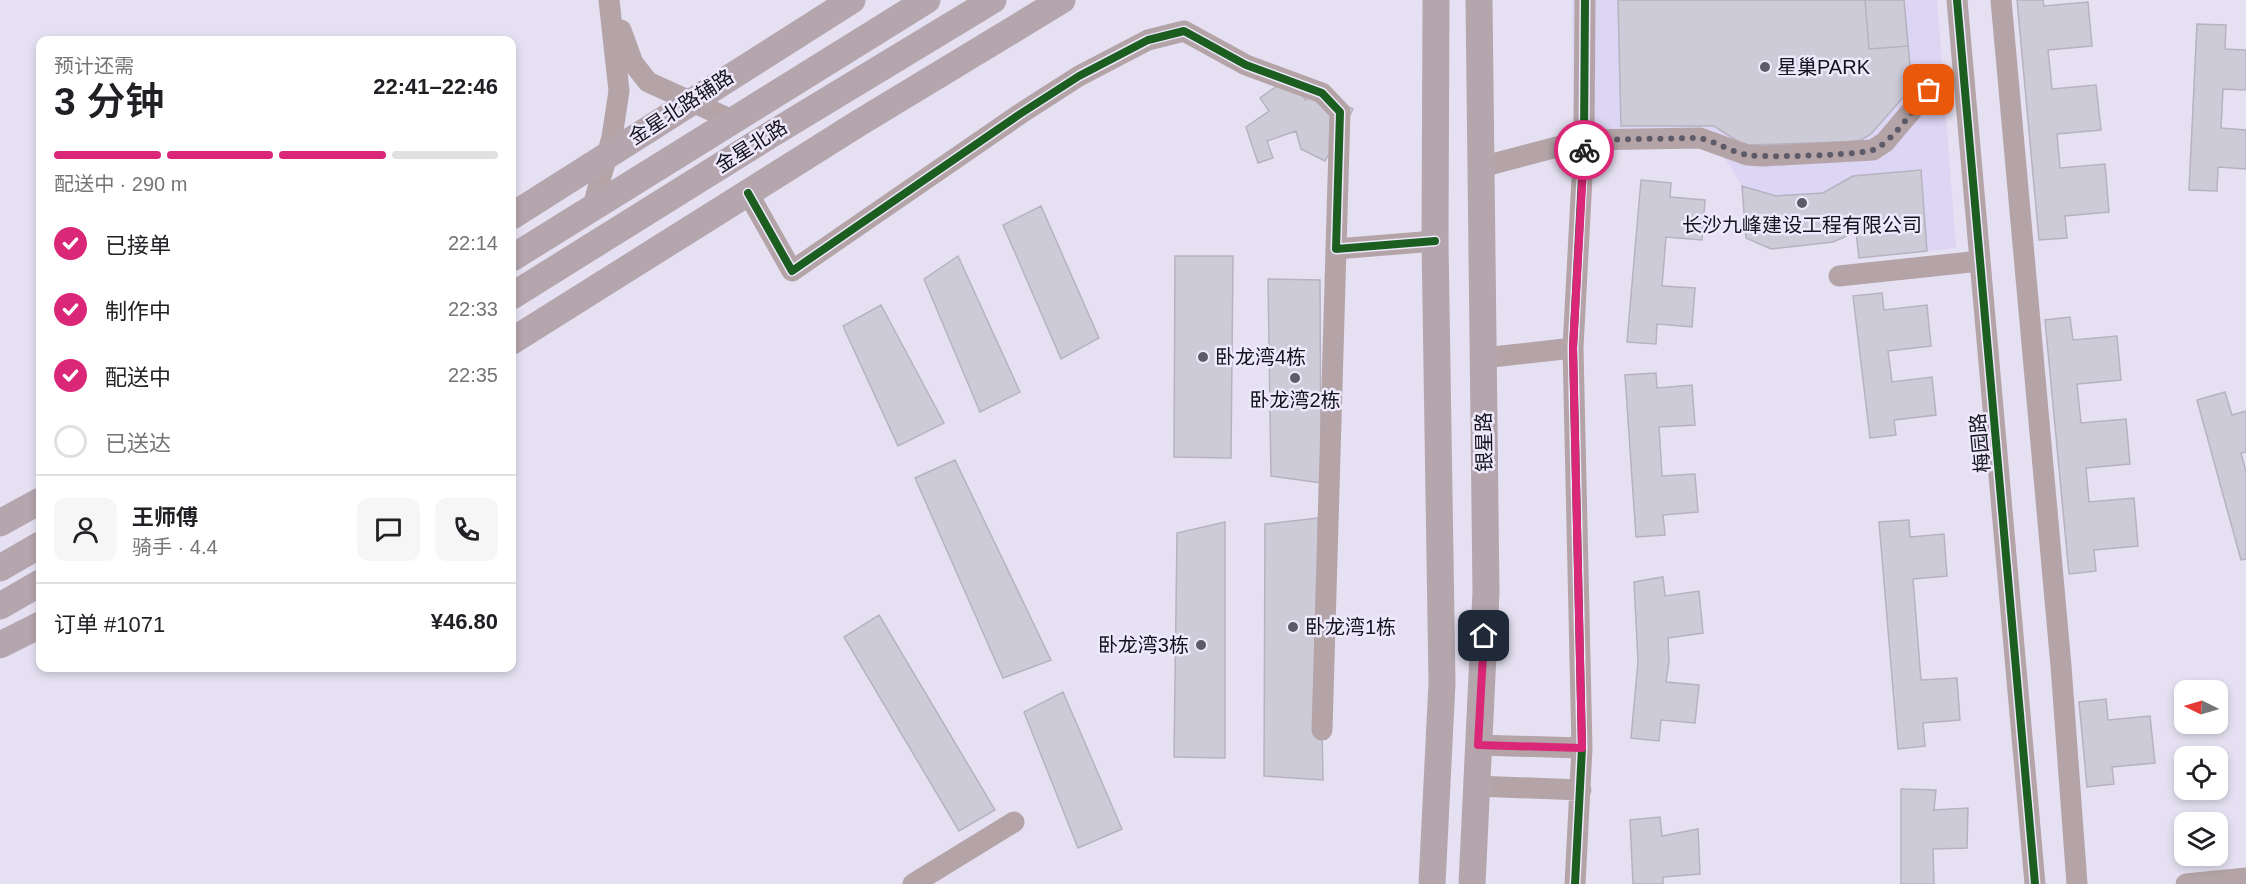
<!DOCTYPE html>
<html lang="zh">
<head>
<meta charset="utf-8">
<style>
  :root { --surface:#fff; --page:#f6f6f6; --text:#202124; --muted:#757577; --line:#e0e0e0; --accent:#db2777 }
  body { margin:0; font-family:Arial,"Noto Sans SC",sans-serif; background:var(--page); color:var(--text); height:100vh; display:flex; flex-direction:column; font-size:22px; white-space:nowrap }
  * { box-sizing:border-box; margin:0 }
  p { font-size:20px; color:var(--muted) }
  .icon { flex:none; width:33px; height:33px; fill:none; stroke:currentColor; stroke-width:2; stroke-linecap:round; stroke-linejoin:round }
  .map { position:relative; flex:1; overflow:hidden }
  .sheet { position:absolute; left:36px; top:36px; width:480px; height:636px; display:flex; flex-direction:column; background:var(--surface); border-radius:12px; box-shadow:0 3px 9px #0003 }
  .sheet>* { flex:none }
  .needle { width:39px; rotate:275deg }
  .controls { position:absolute; left:2174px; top:680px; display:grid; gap:12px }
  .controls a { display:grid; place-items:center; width:54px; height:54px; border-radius:12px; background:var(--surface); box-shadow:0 3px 9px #0003; font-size:30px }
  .pin { position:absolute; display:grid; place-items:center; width:51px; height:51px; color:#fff; margin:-26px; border-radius:12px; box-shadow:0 3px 9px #0006 }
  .courier { position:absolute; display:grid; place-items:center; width:60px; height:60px; margin:-30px; border:4px solid #db2777; border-radius:50%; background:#fff; color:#222; box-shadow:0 2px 8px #0007 }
  .overview em { font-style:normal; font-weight:600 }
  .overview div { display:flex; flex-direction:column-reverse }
  .overview { display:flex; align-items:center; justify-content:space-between; height:102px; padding:0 18px }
  h1 { font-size:39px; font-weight:600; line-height:45px }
  .bar { display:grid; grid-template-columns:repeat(4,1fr); gap:9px 6px; align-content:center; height:72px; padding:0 18px }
  .bar i { height:8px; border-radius:4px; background:var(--line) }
  .bar .on { background:var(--accent) }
  .bar p { grid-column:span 4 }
  .line { display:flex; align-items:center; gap:15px; padding:0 18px; border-top:2px solid var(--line) }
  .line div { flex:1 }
  .round { display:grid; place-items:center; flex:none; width:63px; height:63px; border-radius:12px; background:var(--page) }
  ol { padding:0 18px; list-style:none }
  li { display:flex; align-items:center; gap:18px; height:66px }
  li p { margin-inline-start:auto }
  li .icon { padding:6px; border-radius:50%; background:var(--accent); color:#fff; stroke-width:4 }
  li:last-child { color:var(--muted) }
  li i { width:33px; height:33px; border:3px solid var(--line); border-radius:50% }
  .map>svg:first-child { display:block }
</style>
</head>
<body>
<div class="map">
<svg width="2246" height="884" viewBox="0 0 2246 884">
  <rect width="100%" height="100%" fill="#e5e1f2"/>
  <path fill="#dcd5f3" d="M1572 0H1937L1956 248 1859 258 1856 233 1833 242 1771 249 1746 238 1742 186 1715 142 1573 143Z"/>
  <path fill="#cecbd9" stroke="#b6b2c0" stroke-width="1.5" d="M1618 0H1904L1912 87 1871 134 1861 140 1848 142 1749 145 1739 142 1714 126H1621Z
    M1865 0H1904L1908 46 1869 49Z
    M2017 0H2043L2044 6 2088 2 2092 46 2048 50 2052 89 2096 85 2101 130 2057 134 2060 168 2105 164 2109 212 2065 216 2067 238 2039 240Z
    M2197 24 2226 25 2225 49 2246 50V90L2223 89 2221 128 2246 130V169L2218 167 2217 191 2189 190Z
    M1294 74 1305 100 1322 93 1353 109 1325 161 1301 149 1296 131 1267 141 1273 158 1258 163 1246 127 1269 111 1260 98Z
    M1921 170 1927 251 1859 258 1856 232 1833 242 1771 249 1746 238 1742 186 1776 196 1823 193 1853 176Z
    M1641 180 1671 183 1670 197 1705 200 1702 240 1666 237 1662 286 1695 288 1692 327 1657 324 1656 344 1627 342Z
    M1041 206 1099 338 1061 359 1003 225Z
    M958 256 1020 392 980 412 924 279Z
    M1175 256H1233L1231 458 1174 457Z
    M1268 279 1320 280 1321 483 1271 476Z
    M1882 293 1884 310 1927 305 1931 346 1888 351 1892 382 1932 377 1936 415 1894 420 1896 435 1870 438 1853 296Z
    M881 305 944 423 898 446 843 326Z
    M2070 317 2073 340 2117 336 2121 380 2077 384 2081 423 2126 419 2130 464 2086 468 2089 502 2134 498 2138 546 2094 550 2096 571 2069 574 2045 320Z
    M1656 373 1657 388 1692 385 1695 425 1659 427 1662 476 1695 474 1698 512 1663 515 1665 535 1636 537 1625 375Z
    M2225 392 2232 415 2246 411V452L2241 453 2246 472V559L2241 560 2197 400Z
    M955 460 1051 660 1003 678 915 478Z
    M1318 518 1323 780 1264 776 1265 524Z
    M1909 520 1910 537 1944 534 1947 576 1913 579 1921 680 1957 678 1960 720 1923 723 1925 746 1898 749 1879 522Z
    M1225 522V758L1174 757 1177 533Z
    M1663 577 1665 596 1699 591 1703 633 1668 638 1669 662 1666 682 1699 685 1695 723 1661 720 1659 741 1631 738 1638 662 1634 582Z
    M879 615 995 810 959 831 844 637Z
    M1063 692 1122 829 1078 848 1024 712Z
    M2106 699 2108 720 2150 716 2155 763 2112 767 2114 784 2087 787 2079 702Z
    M1901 789 1936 790 1934 810 1968 808 1967 848 1933 849 1934 884H1901Z
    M1660 817 1662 836 1698 829 1700 874 1663 877V884H1633L1630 820Z"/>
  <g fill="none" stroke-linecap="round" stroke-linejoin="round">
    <path stroke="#b4a4a8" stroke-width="21" d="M1957 0 2035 884
      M2001 0 2061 666 2077 884
      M621 30 633 63 648 82 732 120
      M1481 167 1584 140 1700 138 1747 155 1763 156 1873 150 1885 142 1929 90
      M748 193 792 271 1020 114 1079 76 1148 40 1184 31 1246 65 1322 93 1340 112 1336 249 1435 241
      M593 206 612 137 619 91 609 0
      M1839 276 1980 261
      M1483 358 1573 348
      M1322 730 1336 249
      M1478 745 1582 748
      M1476 786 1581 790
      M913 884 1014 822
      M1575 884 1582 748 1573 348 1584 140 1585 0
      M2186 884 2246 878"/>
    <path stroke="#b5a6ae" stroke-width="27" d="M512 216 852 0
      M512 258 927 0
      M512 296 770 135 993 0
      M512 341 859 123 1062 0
      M0 523 40 501
      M0 568 40 545
      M0 606 40 583
      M0 645 40 625
      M1432 884 1442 683 1435 241 1436 0
      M1472 884 1486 592 1479 0"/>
    <g stroke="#ede8fc" stroke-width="11">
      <path id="cycleway" d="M1957 0 2035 884
        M748 193 792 271 1020 114 1079 76 1148 40 1184 31 1246 65 1322 93 1340 112 1336 249 1435 241
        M1575 884 1582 748 1573 348 1584 140 1585 0"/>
    </g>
    <use href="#cycleway" stroke="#1b5e20" stroke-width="8"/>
  </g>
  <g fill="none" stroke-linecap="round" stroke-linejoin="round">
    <path stroke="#5e5b68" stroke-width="6" stroke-dasharray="0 10.8" d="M1584 150V140L1700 138C1716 142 1734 153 1748 155 1763 158 1859 155 1873 150 1892 143 1916 106 1929 90"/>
    <path stroke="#db2777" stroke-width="8" d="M1484 636 1478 745 1582 748 1573 348 1584 150"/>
  </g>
  <g fill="#5e5b68" stroke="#ede8fc" stroke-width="2">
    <circle cx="1765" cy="67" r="6"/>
    <circle cx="1802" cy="203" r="6"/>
    <circle cx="1203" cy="357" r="6"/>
    <circle cx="1295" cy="378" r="6"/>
    <circle cx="1293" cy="627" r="6"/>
    <circle cx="1201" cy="645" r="6"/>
  </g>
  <g text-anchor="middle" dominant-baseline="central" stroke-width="5" stroke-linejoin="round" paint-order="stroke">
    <g font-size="20" fill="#15131e" stroke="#ede8fc" text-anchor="start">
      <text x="1777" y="67">星巢PARK</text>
      <text x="1802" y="225" text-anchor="middle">长沙九峰建设工程有限公司</text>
      <text x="1215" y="357">卧龙湾4栋</text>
      <text x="1295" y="400" text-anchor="middle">卧龙湾2栋</text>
      <text x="1305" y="627">卧龙湾1栋</text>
      <text x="1189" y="645" text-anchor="end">卧龙湾3栋</text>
    </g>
    <g font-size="20" fill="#15131e" stroke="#ede8fc">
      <text transform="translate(681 107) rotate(-33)">金星北路辅路</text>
      <text transform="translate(751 146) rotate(-32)">金星北路</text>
      <text transform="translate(1484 442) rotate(-91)">银星路</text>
      <text transform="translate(1980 443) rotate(-95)">梅园路</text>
    </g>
  </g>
</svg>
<div class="controls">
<a><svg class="needle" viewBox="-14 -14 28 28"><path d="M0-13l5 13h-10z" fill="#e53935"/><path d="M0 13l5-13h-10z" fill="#757577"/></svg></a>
<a><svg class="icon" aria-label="locate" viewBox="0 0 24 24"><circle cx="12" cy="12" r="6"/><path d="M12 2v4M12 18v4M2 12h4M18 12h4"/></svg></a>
<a><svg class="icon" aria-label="layers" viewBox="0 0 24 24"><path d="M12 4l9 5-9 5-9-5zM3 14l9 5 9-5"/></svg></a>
</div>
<div class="pin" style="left:1929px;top:90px;background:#ea580c"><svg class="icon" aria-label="bag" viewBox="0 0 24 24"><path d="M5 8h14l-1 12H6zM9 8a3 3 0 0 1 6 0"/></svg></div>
<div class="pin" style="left:1484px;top:636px;background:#1f2937"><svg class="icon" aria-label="home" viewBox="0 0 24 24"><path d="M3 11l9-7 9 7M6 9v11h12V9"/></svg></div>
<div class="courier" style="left:1584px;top:150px"><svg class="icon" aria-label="bike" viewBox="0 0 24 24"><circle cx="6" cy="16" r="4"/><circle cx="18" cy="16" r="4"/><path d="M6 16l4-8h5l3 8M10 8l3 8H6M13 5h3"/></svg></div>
<section class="sheet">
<div class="overview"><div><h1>3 分钟</h1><p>预计还需</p></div><em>22:41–22:46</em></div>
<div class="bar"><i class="on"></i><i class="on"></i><i class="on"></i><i></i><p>配送中 · 290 m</p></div>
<ol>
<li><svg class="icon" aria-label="check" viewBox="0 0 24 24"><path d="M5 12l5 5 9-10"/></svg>已接单<p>22:14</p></li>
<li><svg class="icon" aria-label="check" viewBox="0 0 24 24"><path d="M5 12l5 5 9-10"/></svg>制作中<p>22:33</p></li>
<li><svg class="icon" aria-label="check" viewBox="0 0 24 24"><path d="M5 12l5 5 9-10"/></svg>配送中<p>22:35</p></li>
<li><i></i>已送达</li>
</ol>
<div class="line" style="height:108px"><a class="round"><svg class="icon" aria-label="person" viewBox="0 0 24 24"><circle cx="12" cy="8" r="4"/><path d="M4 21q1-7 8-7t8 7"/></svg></a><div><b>王师傅</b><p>骑手 · 4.4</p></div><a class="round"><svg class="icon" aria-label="chat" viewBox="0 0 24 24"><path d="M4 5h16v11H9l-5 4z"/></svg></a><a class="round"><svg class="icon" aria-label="phone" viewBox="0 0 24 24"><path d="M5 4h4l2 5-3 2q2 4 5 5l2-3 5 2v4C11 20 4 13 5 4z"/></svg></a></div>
<div class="line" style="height:78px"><div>订单 #1071</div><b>¥46.80</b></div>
</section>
</div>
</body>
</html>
